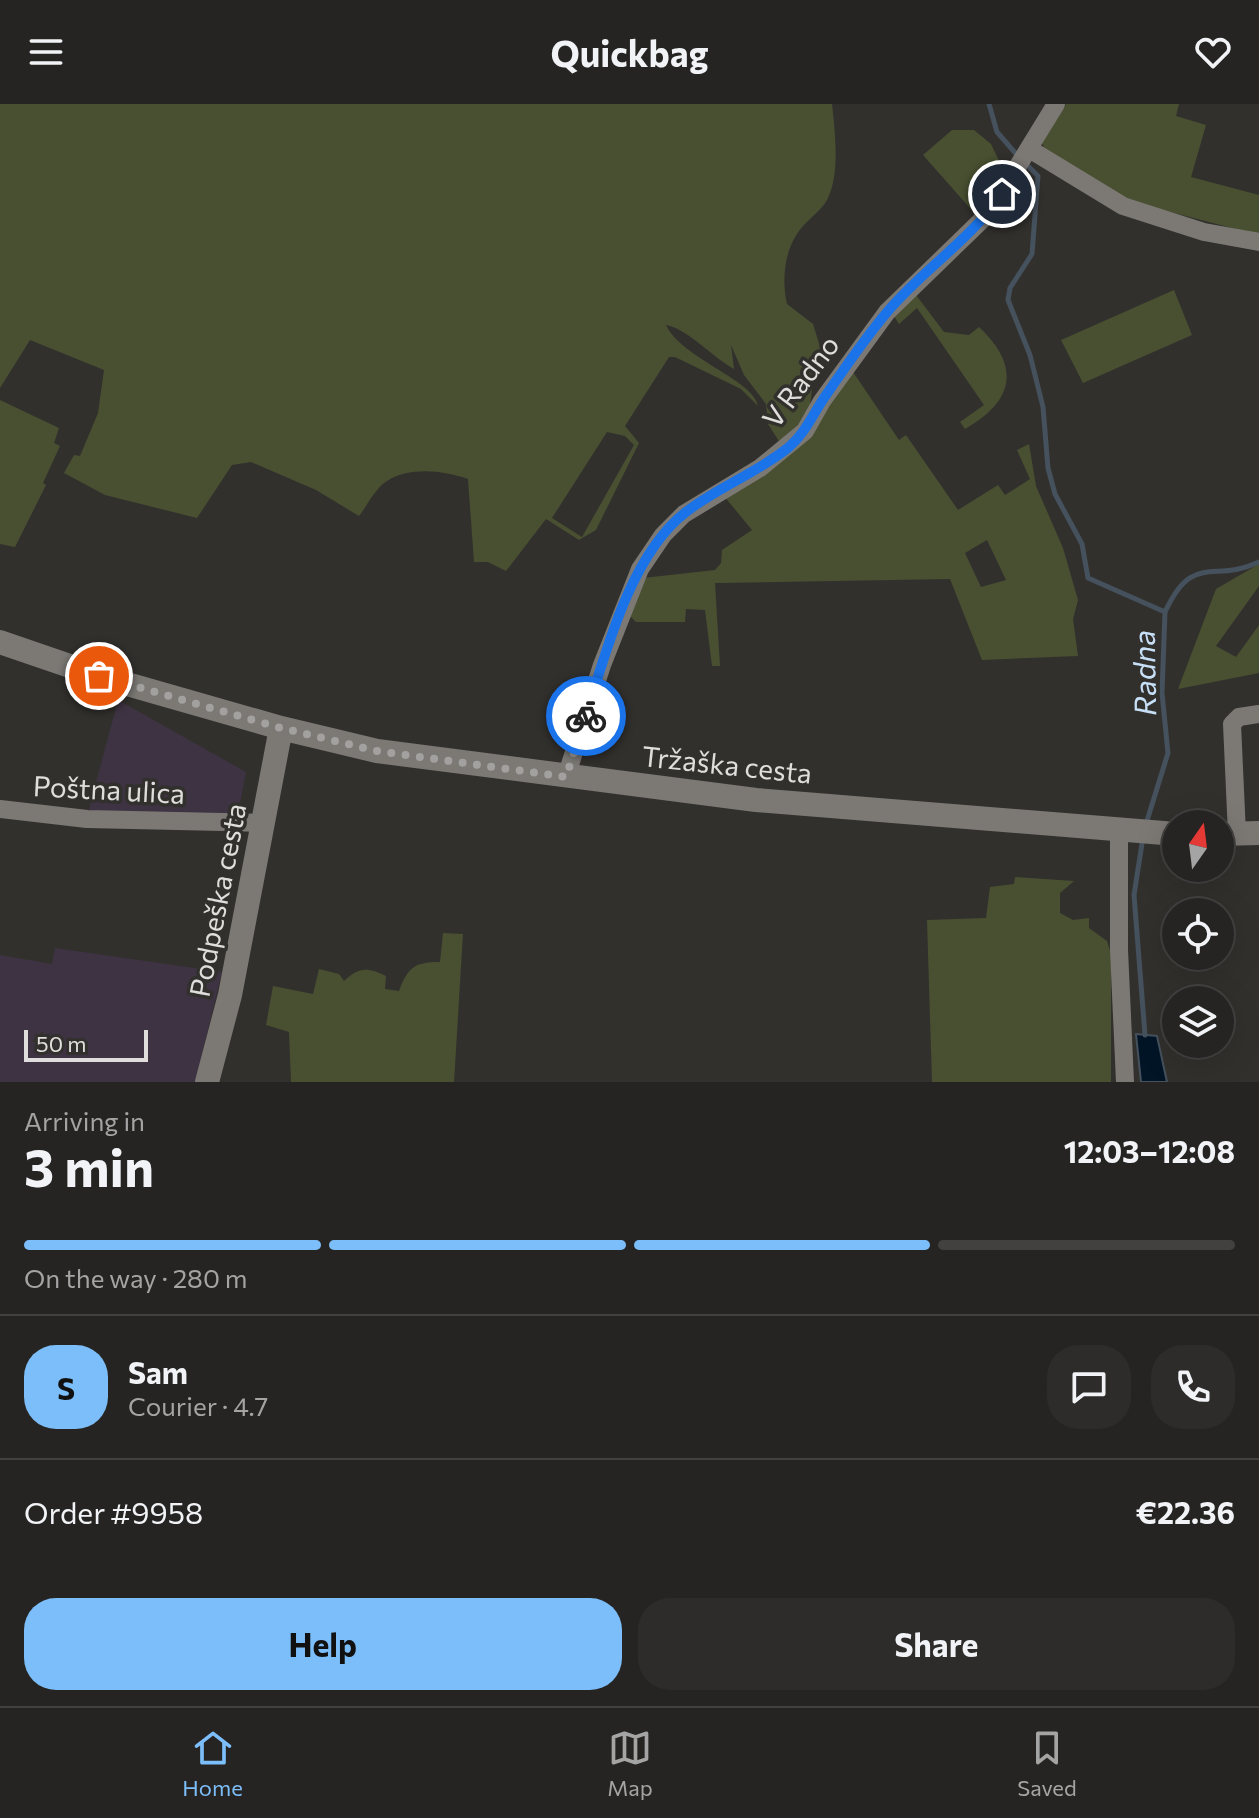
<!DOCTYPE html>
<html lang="en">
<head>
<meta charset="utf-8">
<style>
  :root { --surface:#262422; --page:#2e2c2a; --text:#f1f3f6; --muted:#a4a4a5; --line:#424140; --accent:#7cbef9 }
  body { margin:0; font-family:Commissioner,sans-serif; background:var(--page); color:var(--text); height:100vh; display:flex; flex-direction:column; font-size:30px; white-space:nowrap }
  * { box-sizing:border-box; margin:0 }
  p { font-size:26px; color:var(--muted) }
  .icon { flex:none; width:44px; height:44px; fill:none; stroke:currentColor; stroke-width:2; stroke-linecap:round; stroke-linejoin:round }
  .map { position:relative; height:978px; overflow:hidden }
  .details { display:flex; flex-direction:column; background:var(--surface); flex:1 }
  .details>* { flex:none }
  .needle { width:52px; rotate:14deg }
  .buttons { position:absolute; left:1162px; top:706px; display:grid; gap:16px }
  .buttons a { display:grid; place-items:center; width:72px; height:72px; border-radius:50%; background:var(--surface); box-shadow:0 8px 32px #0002,0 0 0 2px var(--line); font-size:40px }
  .scale { position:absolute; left:24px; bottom:20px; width:124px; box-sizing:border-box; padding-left:8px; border:4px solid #e0dedc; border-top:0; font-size:22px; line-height:28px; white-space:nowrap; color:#e0dedc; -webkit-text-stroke:6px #32302d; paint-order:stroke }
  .pin { position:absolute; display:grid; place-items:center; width:68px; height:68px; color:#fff; margin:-34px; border:4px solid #fff; border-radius:50%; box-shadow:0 2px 8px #0007 }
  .courier { position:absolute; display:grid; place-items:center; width:80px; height:80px; margin:-40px; border:6px solid #1a73e8; border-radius:50%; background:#fff; color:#222; box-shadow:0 2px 10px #0007 }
  .head em { font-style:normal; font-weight:700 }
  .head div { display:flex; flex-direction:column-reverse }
  .head { display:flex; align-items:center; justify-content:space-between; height:136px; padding:0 24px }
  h1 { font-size:52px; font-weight:700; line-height:60px }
  .bar { display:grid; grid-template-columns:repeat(4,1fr); gap:12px 8px; align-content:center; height:96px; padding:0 24px }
  .bar i { height:10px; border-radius:6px; background:var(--line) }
  .bar .selected { background:var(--accent) }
  .bar p { grid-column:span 4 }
  .line { display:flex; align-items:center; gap:20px; padding:0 24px; border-top:2px solid var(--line) }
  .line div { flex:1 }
  .round { display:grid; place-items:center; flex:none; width:84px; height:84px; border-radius:32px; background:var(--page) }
  .action { display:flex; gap:16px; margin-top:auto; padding:16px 24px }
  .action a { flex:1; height:92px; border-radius:32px; background:var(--accent); color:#111; font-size:32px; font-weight:700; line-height:92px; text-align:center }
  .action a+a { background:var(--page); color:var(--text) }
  header { display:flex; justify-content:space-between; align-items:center; height:104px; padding:0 24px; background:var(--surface); font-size:36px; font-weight:700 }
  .menu { display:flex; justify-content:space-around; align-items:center; height:112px; border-top:2px solid var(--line); background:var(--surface); font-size:22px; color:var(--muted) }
  .menu a { display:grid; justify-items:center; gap:4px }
  .menu .selected { color:var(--accent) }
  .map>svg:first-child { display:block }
</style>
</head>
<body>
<header><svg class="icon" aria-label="menu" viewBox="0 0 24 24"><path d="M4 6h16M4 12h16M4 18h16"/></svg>Quickbag<svg class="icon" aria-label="heart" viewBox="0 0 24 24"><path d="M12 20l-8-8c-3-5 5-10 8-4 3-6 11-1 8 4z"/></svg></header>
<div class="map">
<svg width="1259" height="978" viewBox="0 0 1259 978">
  <rect width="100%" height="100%" fill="#32302d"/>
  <path fill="#3e3342" d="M118 596 246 668 238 710 88 709Z
    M55 844 222 868 195 978H0V851L52 860Z"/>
  <path fill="#485031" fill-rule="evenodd" d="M0 0H832C835 27 840 69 828 94 823 105 811 113 803 122 785 142 781 174 787 200L813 220 826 262 813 276 810 302 799 323 782 342 768 320 766 300 744 271 731 241 734 265C712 253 688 225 666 221 681 254 754 276 758 302L741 285 675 253H669L625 322 639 339 596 426 579 436 546 415 506 467 488 458H474L468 375C444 367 410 362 387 377 376 383 367 402 359 412L316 386 251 358 232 361 197 414 105 391 64 369 74 351 80 352 98 309 104 266 30 236 0 284ZM607 328 625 332 634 341 582 433 552 414Z
    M1066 0H1179L1176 12 1206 21 1191 73 1259 91V131L1128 97 1046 48 1042 39Z
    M952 26H974L991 40 1003 65 1002 75 976 111 923 51Z
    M1174 186 1192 231 1083 279 1061 236Z
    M913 187 944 228 969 231 979 223C1022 263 1013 298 965 325L960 318 984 301 917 204 899 220 892 209Z
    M851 265 899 336 906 331 958 406 998 381 1005 391 1030 375 1017 346 1029 340 1036 382 1063 444 1078 496 1073 515 1078 552 982 556 950 475 715 479 720 562H712L705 506 686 505 685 518H636L630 512 643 474 715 466 721 459 722 446 752 426 724 392 761 371ZM987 436 1006 476 981 483 965 449Z
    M0 296 59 324 54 339 60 342 43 379 46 381 15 443 0 440Z
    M1259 460V482L1216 542 1236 553 1259 521V569L1178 585 1216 485Z
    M1015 773 1074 777 1060 789V809L1073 816 1089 814V824L1107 837 1111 850V978H932L927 816 986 814 990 783 1014 780Z
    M443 829 463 830 454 978H291L289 928 266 921 273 882 313 890 319 865 339 870 344 877C359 863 367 863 386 872L385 885 399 887C408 863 415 858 440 858Z"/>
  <path fill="#021527" stroke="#45515d" stroke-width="2" d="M1136 930 1157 932 1167 978H1141Z"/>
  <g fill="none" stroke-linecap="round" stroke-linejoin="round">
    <path stroke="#45515d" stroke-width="5" d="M989 0 997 28 1018 52
      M1025 59 1038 72 1032 150 1010 184 1008 196 1030 251 1043 303 1048 364 1055 390 1082 440 1088 474 1165 508 1162 589 1168 649 1146 720
      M1165 508C1193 447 1213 480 1259 458
      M1143 733 1134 791 1145 931"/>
    <path stroke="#7c7975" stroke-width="18" d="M1031 46 1123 102 1204 128 1259 138
      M566 673 602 561 640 465 663 431 684 410 760 364 805 327 822 297 887 208 989 109 1056 0
      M0 705 87 715 262 719
      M1119 727V846L1125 978
      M1237 730 1232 620 1239 613 1259 610"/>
    <path stroke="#7c7975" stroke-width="24" d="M0 538 99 572 281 624 377 647 756 696 1176 730
      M1220 730 1259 729
      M207 978 230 891 281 624"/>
  </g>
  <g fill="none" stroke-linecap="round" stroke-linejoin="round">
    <path stroke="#a3a19f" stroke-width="8" stroke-dasharray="0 14.4" d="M99 572 281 624 377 647 566 673 586 612"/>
    <path stroke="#1a73e8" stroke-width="10" d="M586 612C606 547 631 450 686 408 718 383 757 369 789 343 805 329 812 312 824 294 844 265 865 234 888 207 924 165 970 136 1002 90"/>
  </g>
  <g text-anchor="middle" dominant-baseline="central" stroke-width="7" stroke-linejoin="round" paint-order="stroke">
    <g font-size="28" fill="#e0dedc" stroke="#32302d">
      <text transform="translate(800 277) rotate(-53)">V Radno</text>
      <text transform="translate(727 660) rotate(6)">Tržaška cesta</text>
      <text transform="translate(109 685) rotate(3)">Poštna ulica</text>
      <text transform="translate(217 796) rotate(-79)">Podpeška cesta</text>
    </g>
    <g font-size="30" font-style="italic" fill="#c7e0f8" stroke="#32302d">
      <text transform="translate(1143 569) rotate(-91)">Radna</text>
    </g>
  </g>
</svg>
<div class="buttons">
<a><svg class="needle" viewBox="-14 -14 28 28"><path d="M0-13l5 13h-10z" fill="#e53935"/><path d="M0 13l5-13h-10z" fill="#a4a4a5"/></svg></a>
<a><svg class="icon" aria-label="locate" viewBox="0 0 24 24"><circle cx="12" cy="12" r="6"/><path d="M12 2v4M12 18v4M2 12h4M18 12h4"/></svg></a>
<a><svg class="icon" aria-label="layers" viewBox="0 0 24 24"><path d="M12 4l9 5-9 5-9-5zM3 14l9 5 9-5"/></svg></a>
</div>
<div class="scale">50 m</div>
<div class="pin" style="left:99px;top:572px;background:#ea580c"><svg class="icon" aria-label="bag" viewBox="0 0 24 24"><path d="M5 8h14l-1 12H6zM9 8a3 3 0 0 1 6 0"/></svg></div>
<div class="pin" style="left:1002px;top:90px;background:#1f2937"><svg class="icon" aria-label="home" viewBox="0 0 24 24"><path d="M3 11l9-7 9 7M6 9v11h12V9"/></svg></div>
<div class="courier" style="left:586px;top:612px"><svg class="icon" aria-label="bike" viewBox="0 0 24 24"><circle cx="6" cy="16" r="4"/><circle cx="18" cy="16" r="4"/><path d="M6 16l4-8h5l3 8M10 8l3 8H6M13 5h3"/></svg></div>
</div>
<section class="details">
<div class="head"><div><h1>3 min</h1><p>Arriving in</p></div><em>12:03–12:08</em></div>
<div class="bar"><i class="selected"></i><i class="selected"></i><i class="selected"></i><i></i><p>On the way · 280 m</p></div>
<div class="line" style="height:144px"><b class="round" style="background:var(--accent);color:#111">S</b><div><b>Sam</b><p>Courier · 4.7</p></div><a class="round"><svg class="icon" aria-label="chat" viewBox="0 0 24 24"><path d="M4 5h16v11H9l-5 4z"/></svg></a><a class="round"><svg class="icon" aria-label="phone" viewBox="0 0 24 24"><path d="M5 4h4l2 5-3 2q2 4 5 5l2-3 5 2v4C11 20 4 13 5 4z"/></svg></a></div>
<div class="line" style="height:104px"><div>Order #9958</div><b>€22.36</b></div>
<div class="action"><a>Help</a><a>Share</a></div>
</section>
<nav class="menu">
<a class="selected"><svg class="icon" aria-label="home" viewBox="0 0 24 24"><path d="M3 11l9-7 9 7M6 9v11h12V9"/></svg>Home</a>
<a><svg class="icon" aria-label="map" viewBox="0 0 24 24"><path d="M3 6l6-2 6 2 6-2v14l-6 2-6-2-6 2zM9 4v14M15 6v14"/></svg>Map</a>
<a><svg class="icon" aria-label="saved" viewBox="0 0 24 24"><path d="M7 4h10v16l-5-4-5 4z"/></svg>Saved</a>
</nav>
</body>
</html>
